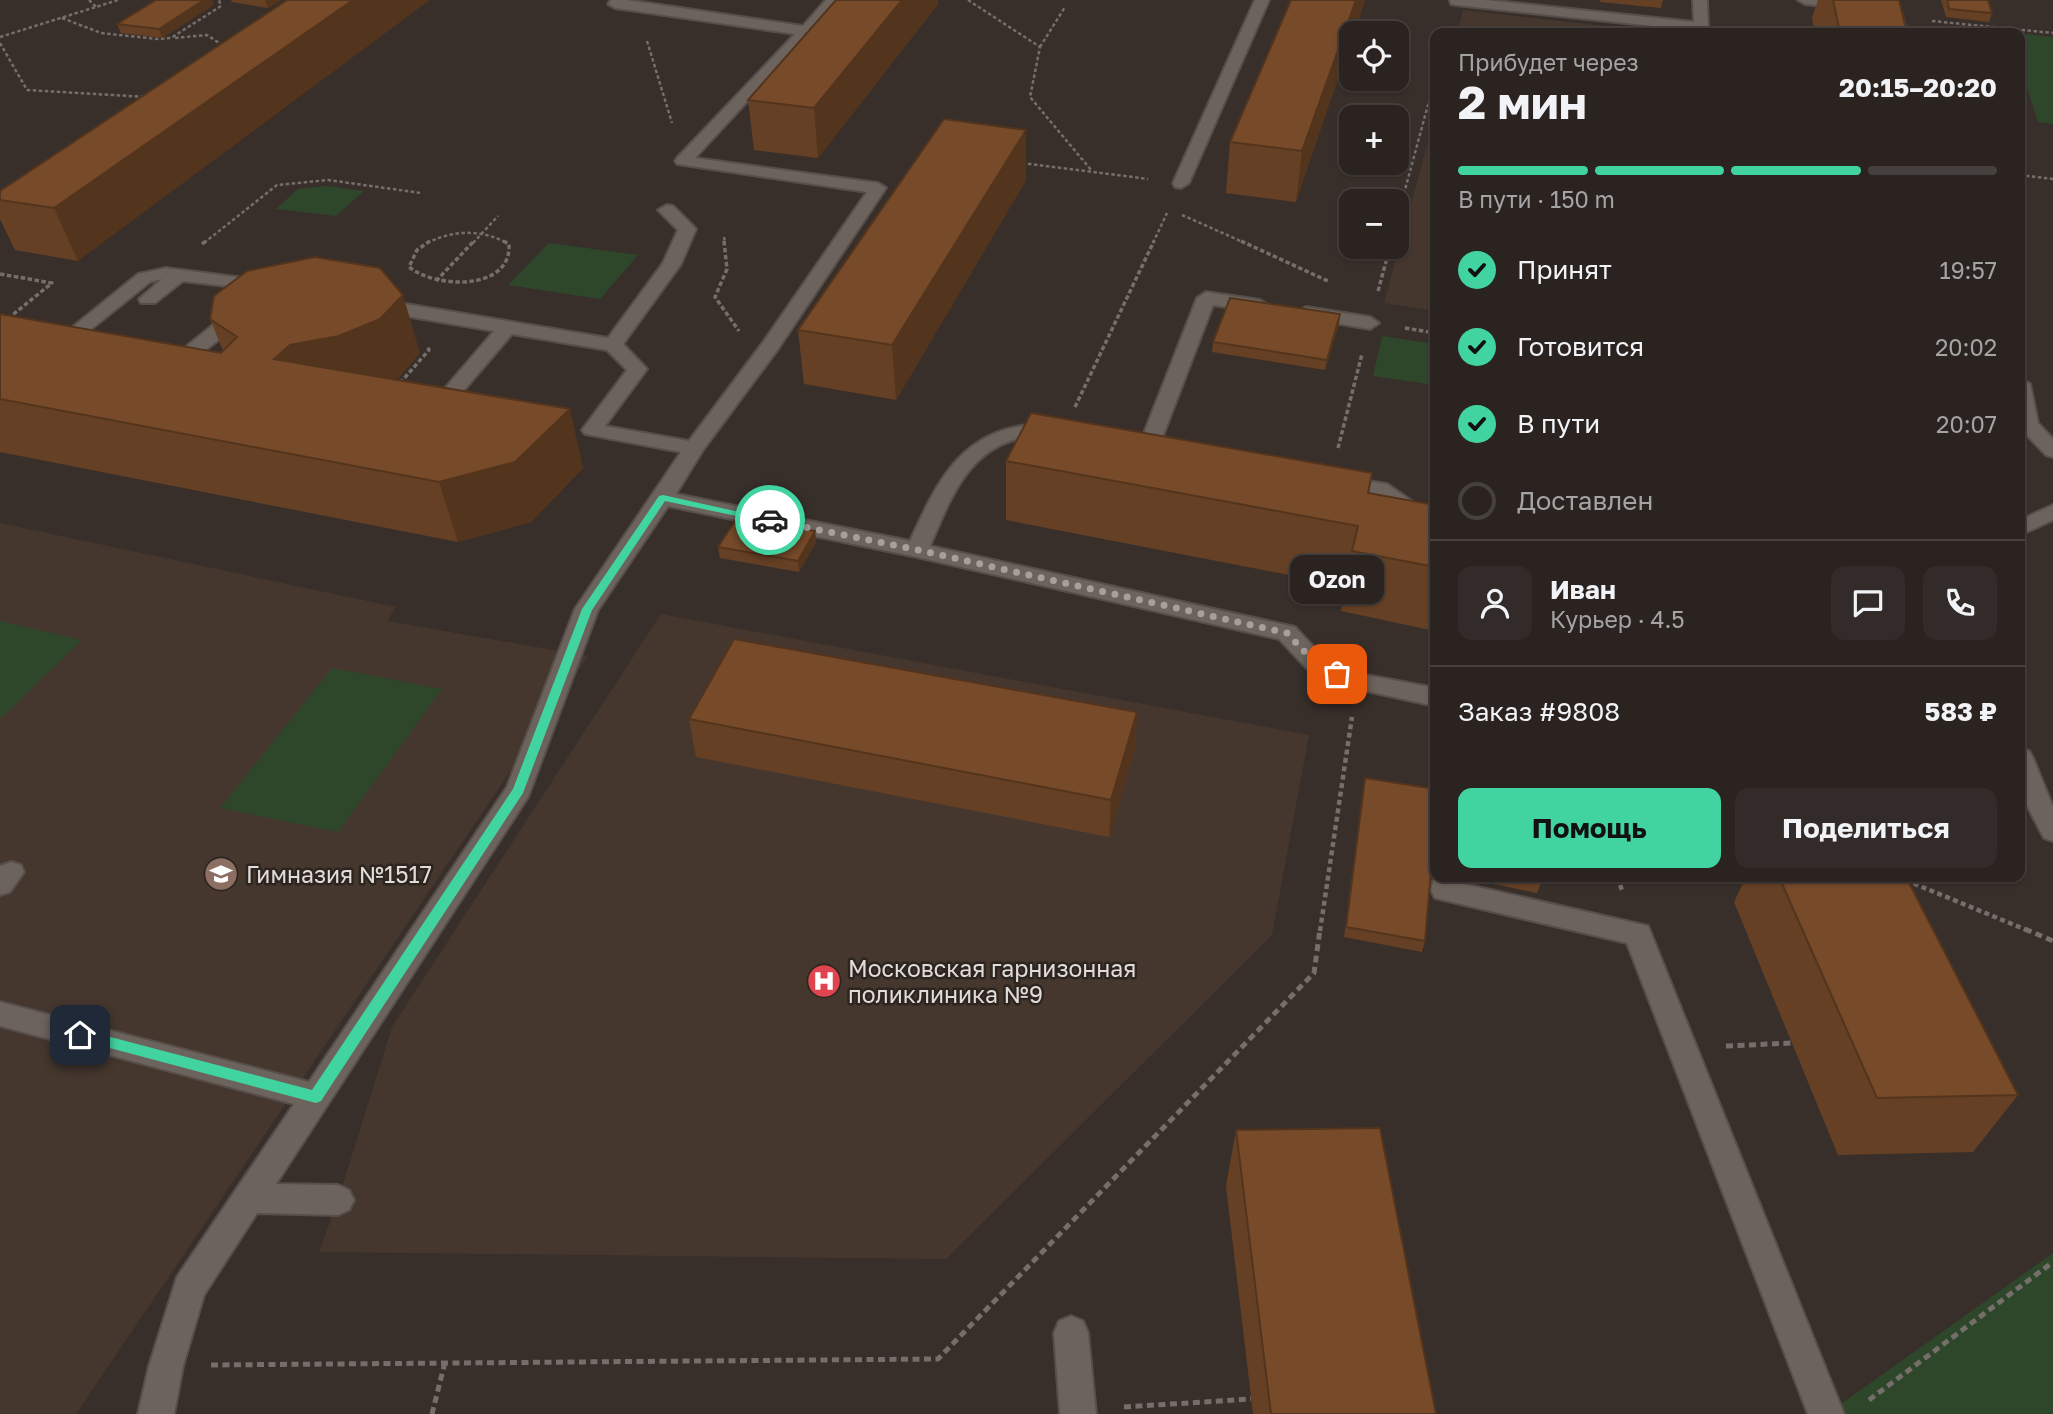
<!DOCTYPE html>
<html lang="ru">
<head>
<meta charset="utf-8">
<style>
  :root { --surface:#2a2320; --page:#322b29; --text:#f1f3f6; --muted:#a5a4a5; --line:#46403e; --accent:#42d4a0 }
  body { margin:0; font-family:"Golos Text",sans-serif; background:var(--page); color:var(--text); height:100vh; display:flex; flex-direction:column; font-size:26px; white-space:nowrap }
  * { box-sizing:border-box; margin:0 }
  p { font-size:23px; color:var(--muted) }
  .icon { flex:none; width:38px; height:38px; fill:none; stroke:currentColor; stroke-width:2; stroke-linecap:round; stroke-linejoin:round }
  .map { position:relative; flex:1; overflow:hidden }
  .sheet { position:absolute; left:1430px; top:28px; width:595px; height:854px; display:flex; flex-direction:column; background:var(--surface); border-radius:14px; box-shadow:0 2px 5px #0004,0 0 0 2px var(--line) }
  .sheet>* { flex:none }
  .fabs { position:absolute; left:1339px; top:21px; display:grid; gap:14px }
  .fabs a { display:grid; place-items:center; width:70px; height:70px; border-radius:14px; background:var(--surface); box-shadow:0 2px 5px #0004,0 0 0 2px var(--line); font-size:35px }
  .pin { position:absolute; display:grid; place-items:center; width:60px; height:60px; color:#fff; margin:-30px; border-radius:14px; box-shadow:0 4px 10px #0006 }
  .courier { position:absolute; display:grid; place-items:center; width:70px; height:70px; margin:-35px; border:5px solid #42d4a0; border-radius:50%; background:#fff; color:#222; box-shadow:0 2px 9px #0007 }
  .bubble { position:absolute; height:49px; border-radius:14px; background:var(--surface); box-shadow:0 2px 5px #0004,0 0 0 2px var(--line); font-size:23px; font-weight:700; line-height:49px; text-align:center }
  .headline em { font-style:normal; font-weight:700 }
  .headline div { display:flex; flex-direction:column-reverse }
  .headline { display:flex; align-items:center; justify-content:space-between; height:119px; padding:0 28px }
  h1 { font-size:46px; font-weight:700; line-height:52px }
  .bar { display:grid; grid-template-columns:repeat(4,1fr); gap:10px 7px; align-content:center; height:84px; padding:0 28px }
  .bar i { height:9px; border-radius:5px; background:var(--line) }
  .bar .active { background:var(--accent) }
  .bar p { grid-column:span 4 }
  .line { display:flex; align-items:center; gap:18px; padding:0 28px; border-top:2px solid var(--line) }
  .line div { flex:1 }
  .round { display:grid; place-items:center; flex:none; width:74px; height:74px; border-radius:14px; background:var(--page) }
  ol { padding:0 28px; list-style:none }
  li { display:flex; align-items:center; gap:21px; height:77px }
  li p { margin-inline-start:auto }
  li .icon { padding:7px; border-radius:50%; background:var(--accent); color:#111; stroke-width:4 }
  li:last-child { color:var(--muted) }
  li i { width:38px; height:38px; border:4px solid var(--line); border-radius:50% }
  .primary-button { display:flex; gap:14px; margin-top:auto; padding:14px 28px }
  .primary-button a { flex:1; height:80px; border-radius:14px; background:var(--accent); color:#111; font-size:28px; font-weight:700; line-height:80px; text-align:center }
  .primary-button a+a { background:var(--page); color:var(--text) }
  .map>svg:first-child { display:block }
</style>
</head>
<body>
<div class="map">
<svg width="2053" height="1414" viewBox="0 0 2053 1414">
  <rect width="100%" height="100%" fill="#382f2a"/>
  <path fill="#45372e" d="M1463 10 1663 33H1457Z
    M1435 116V311L1384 303Z
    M0 523 396 607 387 621 588 656 76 1414H0Z
    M661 614 1309 735 1272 935 946 1259 319 1252 338 1200 392 1027Z"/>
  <path fill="#2e472b" d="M2008 32 2053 37V124L2038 122 2020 66V33Z
    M325 186 364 191 336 216 276 209 298 189Z
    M549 243 638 255 600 299 508 285Z
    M1382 336 1435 344V385L1373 376Z
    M0 621 82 640 0 719Z
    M332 668 442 689 338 832 220 808Z
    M2053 1253V1414H1827Z"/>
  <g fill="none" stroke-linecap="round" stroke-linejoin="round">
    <g stroke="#564e4a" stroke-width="4">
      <path id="lane" d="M627 0 803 26 826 0H841L695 158 878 183 886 188 778 349 703 450 676 494 910 541C931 496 950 449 1001 431 1019 425 1041 422 1060 427L1063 431 1060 435C1048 438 1035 435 1022 438 968 448 949 502 930 546L1295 627 1326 660 1361 674 1435 688V706L1357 689 1310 672 1279 639 917 557 668 506 598 610 528 797 276 1184 338 1185 349 1190 354 1200 349 1210 338 1215 257 1213 204 1295 183 1366 174 1414H138L149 1366 177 1277 294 1104 0 1026V1002L309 1082 507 787 575 609 681 452 585 434 582 430 627 370 607 350 512 334 442 416H428L425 412 428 408 494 331 376 311 367 305 376 299 608 338 663 263 678 230 658 210 667 205 673 206 696 229 681 264 623 344 647 369 605 426 689 441 764 341 867 192 677 164 675 161 677 158 795 34 615 8 608 4 611 0Z
        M1255 0H1269L1189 183 1181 188 1175 187 1173 183Z
        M1450 0H1486L1694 22 1693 0H1707L1708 27 1701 31 1456 5 1451 4Z
        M1798 0H1846L1899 6 1907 33H1893L1888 13 1805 4Z
        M166 268 268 281 277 286 268 291 183 281 155 303H141L139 299 162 279 150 282 80 338 73 340 64 334 138 274Z
        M1206 292 1260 300 1269 306 1260 312 1213 305 1159 446 1156 450H1142L1139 446 1197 298Z
        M242 305 251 311 249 315 180 371H166L163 367 166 363 235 307Z
        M1306 307 1370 317 1379 323 1370 329 1299 317 1297 313Z
        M2020 378 2030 384 2038 423 2053 439V457L2046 455 2020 428Z
        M1336 476 1387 484 1423 509 1435 514V528L1407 519 1373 494 1329 487 1325 482 1329 477Z
        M2053 505V520L2020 535V520Z
        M2020 749 2029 751 2033 758 2053 807V841L2044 838 2020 792Z
        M11 862 21 865 24 872 10 892 0 895V866Z
        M1435 874V877H1460V883L1648 926 1844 1414H1808L1627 943 1435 898 1431 890Z
        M1071 1316 1083 1321 1088 1333 1096 1414H1060L1054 1333 1059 1321Z"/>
    </g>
    <path stroke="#766e6a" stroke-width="2.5" stroke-dasharray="3.5 2.5" stroke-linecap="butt" d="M89 0 96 7
      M968 0 1040 47 1030 97 1092 171
      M62 18 101 33 158 39 171 38 221 6 219 0
      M1932 21 2053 33
      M0 37 118 0
      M175 38 207 35 225 47
      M647 41 672 123
      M0 43 27 90 147 97
      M1040 47 1065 7
      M1022 163 1148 179
      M2020 175 2053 179
      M1182 215 1245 243
      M1396 223 1435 79
      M724 237 725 243
      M204 243 277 185 328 180 421 193
      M427 243C453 230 481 229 507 243
      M473 243 498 216
      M1153 243 1167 213"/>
    <path stroke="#766e6a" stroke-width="3.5" stroke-dasharray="4.5 2.5" stroke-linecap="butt" d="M430 241 417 250 409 267C436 289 512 291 509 244L503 241
      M724 241 727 269 715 297 739 331
      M1241 241 1330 282
      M202 244 206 241
      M0 274 52 283 0 325
      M436 281 474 241
      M1378 291 1390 247
      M1405 328 1435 333
      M400 383 429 350 428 347
      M1075 407 1154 241
      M1338 448 1362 354"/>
    <path stroke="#766e6a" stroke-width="4.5" stroke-dasharray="5 3.5" stroke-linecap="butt" d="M1617 877 1622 890
      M1898 877 2029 931
      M1320 931 1352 717"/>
    <path stroke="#766e6a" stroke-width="5" stroke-dasharray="7 4.5" stroke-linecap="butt" d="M2025 929 2053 941
      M1726 1046 1792 1043
      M211 1365 938 1359 1314 973 1320 929
      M1869 1400 2053 1262
      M1124 1407 1251 1399
      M432 1414 445 1362"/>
    <use href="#lane" fill="#6c635c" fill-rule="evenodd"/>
  </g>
  <path fill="#664024" d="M156 0H212L213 5 162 38 121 33 117 24Z
    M231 0H281L268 8 232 2Z
    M287 0 78 261 15 250 0 219V191Z
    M836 0H938V4L818 158 754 150 748 100Z
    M1291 0H1365L1354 33H1351L1296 202 1226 193 1230 142Z
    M1600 0H1663L1661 8 1600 2Z
    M1818 0H1899L1907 33H1815L1812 18Z
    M1941 0H1988L1992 13 1989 22 1946 17Z
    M1026 180 896 400 804 384 798 330Z
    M0 314 221 353 223 351 210 319 420 353 399 377 393 379 583 468 531 522 458 542 0 452Z
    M1339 324 1325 370 1212 352 1213 342Z
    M1006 461 1372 473 1369 493 1435 505V631L1341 611 1346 586 1006 520Z
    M815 531 816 542 799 572 720 558 718 547Z
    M1137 712 1135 749 1109 837 696 757 689 719Z
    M1365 778 1425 941 1422 952 1344 937Z
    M1461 877H1541V883L1537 893Z
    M1746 877H1906L2018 1095 1973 1152 1838 1155 1734 902Z
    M1236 1130 1436 1414H1253L1226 1186Z"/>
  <path fill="#53341d" d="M204 0H212L213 5 162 38 159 29Z
    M265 0H281L268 8Z
    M353 0H430L78 261 54 208Z
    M902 0H938V4L818 158 814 108Z
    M1356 0H1365L1354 33H1351V41L1296 202 1302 151Z
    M1026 130V180L896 400 892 345Z
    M403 295 420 353 399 377 359 394 274 359 290 345Z
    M1340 314 1339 324 1325 370 1327 360Z
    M2025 389 2020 400V391Z
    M570 409 583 468 531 522 458 542 439 482Z
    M815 531 816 542 799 572 798 561Z
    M1137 712 1135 749 1109 837 1111 800Z"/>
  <path fill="#774a2a" stroke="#53341d" stroke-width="2" d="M156 0H204L159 29 117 24Z
    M287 0H353L54 208 0 200V191Z
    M836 0H902L814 108 748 100Z
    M1291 0H1356L1302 151 1230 142Z
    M1833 0H1899L1907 33H1840Z
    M1947 0H1988L1992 13 1949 9Z
    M944 119 1026 130 892 345 798 330Z
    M315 257 380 268 403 295 380 319 339 336 290 345 274 359 570 409 515 462 439 482 0 399V314L221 353 237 337 210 319 214 296 247 271Z
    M1230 298 1340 314 1327 360 1213 342Z
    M2020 386 2025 389 2020 391Z
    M1031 413 1372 473 1368 493 1435 505V567L1352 551 1358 526 1006 461Z
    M737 518 815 531 798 561 718 547Z
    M734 639 1137 712 1111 800 689 719Z
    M1365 778 1435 789V824L1425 941 1346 927Z
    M1513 877H1541V883Z
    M1779 877H1906L2018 1095 1877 1098Z
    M1380 1128 1436 1414H1271L1236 1130Z"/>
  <path fill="#42d4a0" d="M663 495 775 520 770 523 665 501 592 610 523 793 321 1101 316 1103 76 1039V1031L80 1029 312 1090 513 789 582 609 659 496Z"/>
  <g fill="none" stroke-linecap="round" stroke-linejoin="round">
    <path stroke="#a69f9c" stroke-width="7" stroke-dasharray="0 12.6" d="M770 520 918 550 1287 633 1318 666 1337 674"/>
  </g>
  <defs>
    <g id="school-disc" transform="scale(1.75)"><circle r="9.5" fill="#8d6e63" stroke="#2d2520"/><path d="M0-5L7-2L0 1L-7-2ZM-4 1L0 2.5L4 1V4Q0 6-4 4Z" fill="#fff"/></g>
    <g id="hospital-disc" transform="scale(1.75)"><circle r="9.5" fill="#e0444e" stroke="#2d2520"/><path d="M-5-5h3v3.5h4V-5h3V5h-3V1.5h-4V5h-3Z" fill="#fff"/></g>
  </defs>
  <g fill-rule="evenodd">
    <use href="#school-disc" x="221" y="874"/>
    <use href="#hospital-disc" x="824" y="981"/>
  </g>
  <g text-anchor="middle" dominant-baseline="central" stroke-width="5" stroke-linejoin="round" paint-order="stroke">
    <g font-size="23" fill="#e2dcd9" stroke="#2d2520" text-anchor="start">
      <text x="246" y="874">Гимназия №1517</text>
      <text x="848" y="968">Московская гарнизонная<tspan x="848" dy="26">поликлиника №9</tspan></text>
    </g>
  </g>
</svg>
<div class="fabs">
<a><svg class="icon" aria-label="locate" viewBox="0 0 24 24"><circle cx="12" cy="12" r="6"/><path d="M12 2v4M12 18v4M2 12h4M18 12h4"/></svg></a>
<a>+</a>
<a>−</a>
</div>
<div class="pin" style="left:1337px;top:674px;background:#ea580c"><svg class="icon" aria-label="bag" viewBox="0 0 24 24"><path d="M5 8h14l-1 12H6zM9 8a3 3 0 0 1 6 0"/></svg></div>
<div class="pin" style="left:80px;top:1035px;background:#1f2937"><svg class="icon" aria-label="home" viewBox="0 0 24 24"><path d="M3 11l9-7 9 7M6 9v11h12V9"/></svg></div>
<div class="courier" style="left:770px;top:520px"><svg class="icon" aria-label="car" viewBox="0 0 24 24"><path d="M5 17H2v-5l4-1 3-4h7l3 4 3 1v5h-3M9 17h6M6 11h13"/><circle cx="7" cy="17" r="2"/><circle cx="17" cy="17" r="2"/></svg></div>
<div class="bubble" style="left:1290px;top:555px;width:94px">Ozon</div>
<section class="sheet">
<div class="headline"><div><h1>2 мин</h1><p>Прибудет через</p></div><em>20:15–20:20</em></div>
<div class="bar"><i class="active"></i><i class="active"></i><i class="active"></i><i></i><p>В пути · 150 m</p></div>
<ol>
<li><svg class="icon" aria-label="check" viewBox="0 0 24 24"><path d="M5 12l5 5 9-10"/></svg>Принят<p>19:57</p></li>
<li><svg class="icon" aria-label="check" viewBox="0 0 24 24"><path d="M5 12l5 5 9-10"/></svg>Готовится<p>20:02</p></li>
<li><svg class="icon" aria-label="check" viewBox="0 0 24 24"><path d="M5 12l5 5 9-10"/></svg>В пути<p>20:07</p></li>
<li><i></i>Доставлен</li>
</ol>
<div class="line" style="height:126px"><a class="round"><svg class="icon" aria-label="person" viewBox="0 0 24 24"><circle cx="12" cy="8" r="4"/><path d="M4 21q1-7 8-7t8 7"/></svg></a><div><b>Иван</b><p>Курьер · 4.5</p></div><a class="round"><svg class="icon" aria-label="chat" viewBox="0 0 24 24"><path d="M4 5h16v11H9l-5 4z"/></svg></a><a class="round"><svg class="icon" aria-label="phone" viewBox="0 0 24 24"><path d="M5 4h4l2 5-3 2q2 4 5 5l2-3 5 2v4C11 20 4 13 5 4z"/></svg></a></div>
<div class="line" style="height:91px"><div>Заказ #9808</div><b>583 ₽</b></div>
<div class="primary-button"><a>Помощь</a><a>Поделиться</a></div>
</section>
</div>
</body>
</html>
